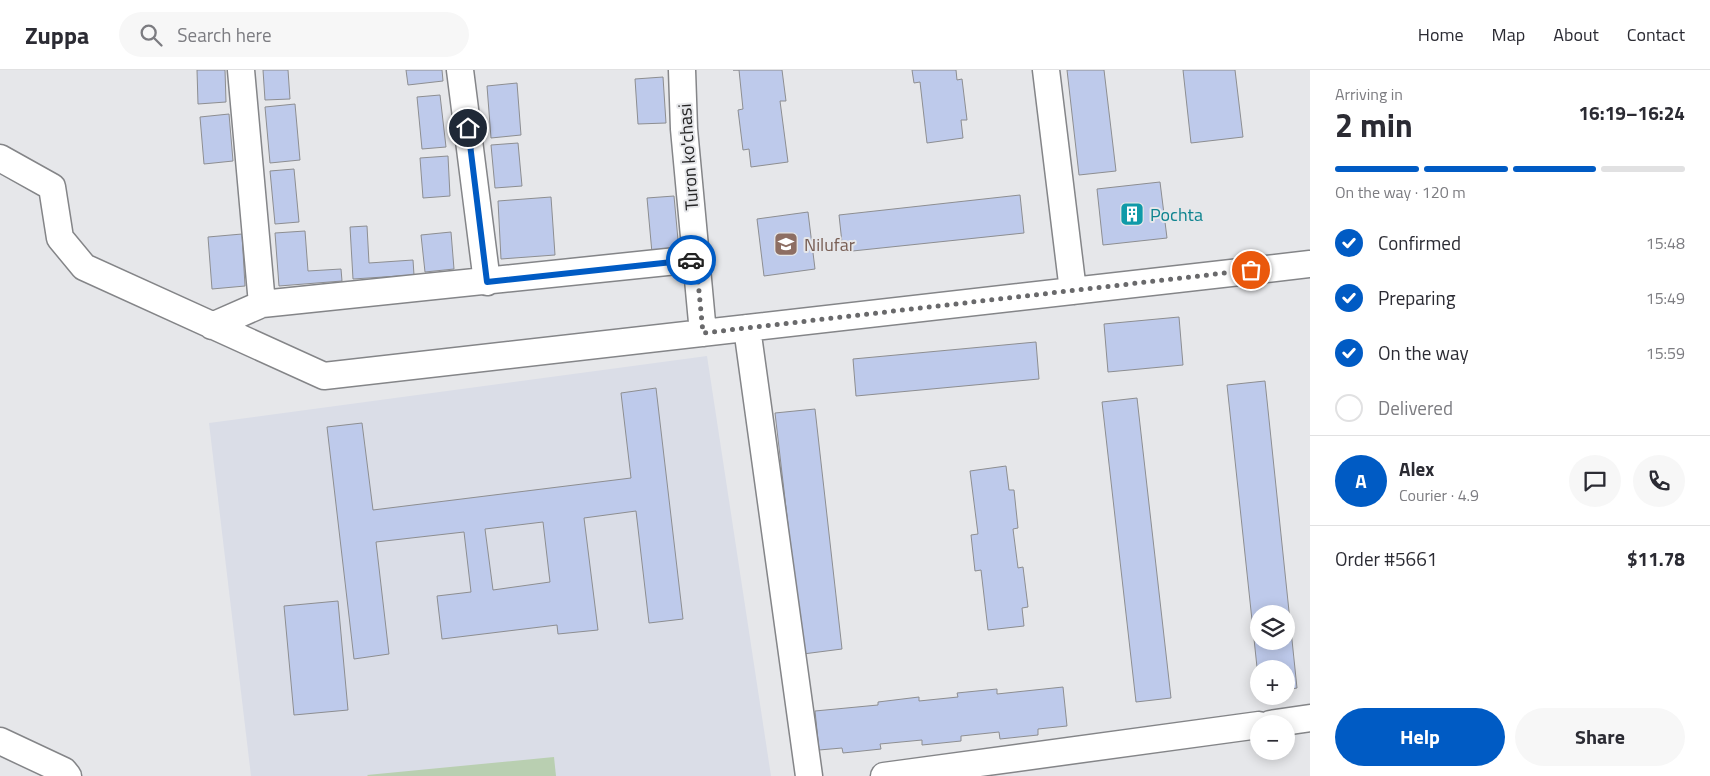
<!DOCTYPE html>
<html lang="en">
<head>
<meta charset="utf-8">
<style>
  :root { --surface:#fff; --page:#f7f7f7; --text:#2b2b33; --muted:#7c7c81; --line:#e1e1e2; --accent:#005bc4 }
  body { margin:0; font-family:"Titillium Web",sans-serif; background:var(--page); color:var(--text); height:100vh; display:flex; flex-direction:column; font-size:19px; white-space:nowrap }
  * { box-sizing:border-box; margin:0 }
  p { font-size:16px; color:var(--muted) }
  .icon { flex:none; width:28px; height:28px; fill:none; stroke:currentColor; stroke-width:2; stroke-linecap:round; stroke-linejoin:round }
  .map { position:relative; flex:1; overflow:hidden }
  .sheet { display:flex; flex-direction:column; background:var(--surface); width:400px }
  .sheet>* { flex:none }
  .fabs { position:absolute; left:1250px; top:535px; display:grid; gap:10px }
  .fabs a { display:grid; place-items:center; width:45px; height:45px; border-radius:50%; background:var(--surface); box-shadow:0 2px 12px #0003; font-size:25px }
  .pin { position:absolute; display:grid; place-items:center; width:42px; height:42px; color:#fff; margin:-21px; border:2px solid #fff; border-radius:50%; box-shadow:0 1px 5px #0007 }
  .courier { position:absolute; display:grid; place-items:center; width:50px; height:50px; margin:-25px; border:4px solid #005bc4; border-radius:50%; background:#fff; color:#222; box-shadow:0 1px 6px #0007 }
  .headline em { font-style:normal; font-weight:700 }
  .headline div { display:flex; flex-direction:column-reverse }
  .headline { display:flex; align-items:center; justify-content:space-between; height:85px; padding:0 25px }
  h1 { font-size:32px; font-weight:700; line-height:38px }
  .bar { display:grid; grid-template-columns:repeat(4,1fr); gap:8px 5px; align-content:center; height:60px; padding:0 25px }
  .bar i { height:6px; border-radius:4px; background:var(--line) }
  .bar .selected { background:var(--accent) }
  .bar p { grid-column:span 4 }
  .line { display:flex; align-items:center; gap:12px; padding:0 25px; border-top:1px solid var(--line) }
  .line div { flex:1 }
  .round { display:grid; place-items:center; flex:none; width:52px; height:52px; border-radius:26px; background:var(--page) }
  ol { padding:0 25px; list-style:none }
  li { display:flex; align-items:center; gap:15px; height:55px }
  li p { margin-inline-start:auto }
  li .icon { padding:5px; border-radius:50%; background:var(--accent); color:#fff; stroke-width:4 }
  li:last-child { color:var(--muted) }
  li i { width:28px; height:28px; border:2px solid var(--line); border-radius:50% }
  .cta { display:flex; gap:10px; margin-top:auto; padding:10px 25px }
  .cta a { flex:1; height:58px; border-radius:30px; background:var(--accent); color:#fff; font-size:20px; font-weight:700; line-height:58px; text-align:center }
  .cta a+a { background:var(--page); color:var(--text) }
  header { display:flex; align-items:center; gap:30px; box-sizing:border-box; height:70px; padding:0 25px; background:var(--surface); border-bottom:1px solid var(--line) }
  header strong { font-size:24px }
  nav { display:flex; gap:28px; margin-inline-start:auto; font-size:18px }
  .search { width:350px; height:45px; background:var(--page); display:flex; align-items:center; gap:12px; box-sizing:border-box; padding:0 18px; border-radius:28px; color:var(--muted); font-size:19px }
  main { display:flex; flex:1; min-height:0 }
  .map>svg:first-child { display:block }
</style>
</head>
<body>
<header>
<strong>Zuppa</strong>
<div class="search"><svg class="icon" aria-label="search" viewBox="0 0 24 24"><circle cx="10" cy="10" r="6"/><path d="M15 15l6 6"/></svg>Search here</div>
<nav><a>Home</a><a>Map</a><a>About</a><a>Contact</a></nav>
</header>
<main>
<div class="map">
<svg width="1310" height="706" viewBox="0 0 1310 706">
  <rect width="100%" height="100%" fill="#e6e7ea"/>
  <path fill="#dadde7" d="M707 286 771 706H251L209 353Z"/>
  <path fill="#b9cfb1" d="M554 687 556 706H368L367 705Z"/>
  <path fill="#becaeb" stroke="#8d8e91" fill-rule="evenodd" d="M197 0H225L226 32 198 34Z
    M263 0H288L290 29 265 30Z
    M406 0H442L443 11 408 15Z
    M733 0H782L786 31H780L788 92 751 97 749 79 743 80 738 40 743 39 739 0Z
    M912 0H956L957 10 962 9 967 50H961L963 68 927 73 920 12 914 13Z
    M1067 0H1104L1116 101 1079 105Z
    M1183 0H1235L1243 67 1191 73Z
    M663 7 666 53 638 54 635 9Z
    M517 13 521 65 491 68 487 16Z
    M440 25 446 77 422 79 417 27Z
    M295 34 300 90 270 93 265 37Z
    M229 44 233 91 204 94 200 47Z
    M518 73 522 116 495 118 491 75Z
    M448 86 450 126 423 128 420 88Z
    M294 99 299 152 275 154 270 101Z
    M1160 112 1167 168 1103 175 1097 119Z
    M1020 125 1024 163 843 182 839 145Z
    M674 126 679 181 652 183 647 128Z
    M551 127 555 185 501 189 498 131Z
    M808 142 815 199 764 206 757 149Z
    M367 156 369 193 413 190 414 205 353 209 350 157Z
    M305 161 308 201 341 199 342 211 279 216 275 163Z
    M451 162 454 199 425 202 421 165Z
    M242 164 245 216 212 219 208 167Z
    M1179 247 1183 295 1108 302 1104 254Z
    M1036 272 1039 309 856 326 853 289Z
    M1265 311 1297 618 1286 620V599H1259V616L1227 315ZM1259 544H1286V571H1259Z
    M656 318 683 549 649 553 636 441 584 448 598 560 558 564 557 555 442 569 437 526 471 522 464 462 376 472 389 584 354 589 327 357 362 353 373 440 631 408 621 323ZM543 452 550 512 493 520 485 459Z
    M1137 328 1171 628 1136 632 1102 332Z
    M815 339 842 579 803 584 775 343Z
    M1006 396 1009 420H1014L1018 458 1013 459 1018 498 1023 497 1028 537 1022 538 1024 556 988 560 981 500 975 501 971 465 978 464 970 401Z
    M338 531 348 640 294 645 284 536Z
    M1063 617 1067 656 1038 659V665L1000 669 999 662 961 666V671L922 675V670L880 674 881 679 843 683 842 678 819 680 815 641 878 635V632L919 627V631L958 627 957 623 997 619V624Z"/>
  <g fill="none" stroke-linecap="round" stroke-linejoin="round">
    <g stroke="#848588" stroke-width="29">
      <path id="minor" d="M241 0 262 234
        M460 0 487 212
        M682 0 684 59 703 263
        M1046 0 1073 221
        M0 88 52 117 60 168 84 197 324 306 1310 194
        M212 256 262 234 696 189
        M747 258 809 706
        M1270 654 1310 648
        M0 671 64 701 68 706
        M884 706 1259 655"/>
    </g>
    <use href="#minor" stroke="#fff" stroke-width="26"/>
  </g>
  <g fill="none" stroke-linecap="round" stroke-linejoin="round">
    <path stroke="#69696b" stroke-width="5" stroke-dasharray="0 9" d="M691 190H696L703 263 1251 200"/>
    <path stroke="#005bc4" stroke-width="6" d="M468 58 487 212 691 190"/>
  </g>
  <defs>
    <g id="building-square" transform="scale(1.25)"><rect x="-9" y="-9" width="18" height="18" rx="4" fill="#0f9aa8" stroke="#e6e7ea"/><path d="M-4-6H4V6H1V3H-1V6H-4ZM-2.5-4.3h1.7v1.8h-1.7ZM.8-4.3h1.7v1.8H.8ZM-2.5-1h1.7V.8h-1.7ZM.8-1h1.7V.8H.8Z" fill="#fff"/></g>
    <g id="school-square" transform="scale(1.25)"><rect x="-9" y="-9" width="18" height="18" rx="4" fill="#8d6e63" stroke="#e6e7ea"/><path d="M0-5L7-2L0 1L-7-2ZM-4 1L0 2.5L4 1V4Q0 6-4 4Z" fill="#fff"/></g>
  </defs>
  <g fill-rule="evenodd">
    <use href="#building-square" x="1132" y="144"/>
    <use href="#school-square" x="786" y="174"/>
  </g>
  <g text-anchor="middle" dominant-baseline="central" stroke-width="4" stroke-linejoin="round" paint-order="stroke">
    <g font-size="18" fill="#252526" stroke="#e6e7ea">
      <text transform="translate(688 87) rotate(-94)">Turon ko'chasi</text>
    </g>
    <g font-size="18" fill="#0d838f" stroke="#e6e7ea" text-anchor="start">
      <text x="1150" y="144">Pochta</text>
    </g>
    <g font-size="18" fill="#785e54" stroke="#e6e7ea" text-anchor="start">
      <text x="804" y="174">Nilufar</text>
    </g>
  </g>
</svg>
<div class="fabs">
<a><svg class="icon" aria-label="layers" viewBox="0 0 24 24"><path d="M12 4l9 5-9 5-9-5zM3 14l9 5 9-5"/></svg></a>
<a>+</a>
<a>−</a>
</div>
<div class="pin" style="left:1251px;top:200px;background:#ea580c"><svg class="icon" aria-label="bag" viewBox="0 0 24 24"><path d="M5 8h14l-1 12H6zM9 8a3 3 0 0 1 6 0"/></svg></div>
<div class="pin" style="left:468px;top:58px;background:#1f2937"><svg class="icon" aria-label="home" viewBox="0 0 24 24"><path d="M3 11l9-7 9 7M6 9v11h12V9"/></svg></div>
<div class="courier" style="left:691px;top:190px"><svg class="icon" aria-label="car" viewBox="0 0 24 24"><path d="M5 17H2v-5l4-1 3-4h7l3 4 3 1v5h-3M9 17h6M6 11h13"/><circle cx="7" cy="17" r="2"/><circle cx="17" cy="17" r="2"/></svg></div>
</div>
<section class="sheet">
<div class="headline"><div><h1>2 min</h1><p>Arriving in</p></div><em>16:19–16:24</em></div>
<div class="bar"><i class="selected"></i><i class="selected"></i><i class="selected"></i><i></i><p>On the way · 120 m</p></div>
<ol>
<li><svg class="icon" aria-label="check" viewBox="0 0 24 24"><path d="M5 12l5 5 9-10"/></svg>Confirmed<p>15:48</p></li>
<li><svg class="icon" aria-label="check" viewBox="0 0 24 24"><path d="M5 12l5 5 9-10"/></svg>Preparing<p>15:49</p></li>
<li><svg class="icon" aria-label="check" viewBox="0 0 24 24"><path d="M5 12l5 5 9-10"/></svg>On the way<p>15:59</p></li>
<li><i></i>Delivered</li>
</ol>
<div class="line" style="height:90px"><b class="round" style="background:var(--accent);color:#fff">A</b><div><b>Alex</b><p>Courier · 4.9</p></div><a class="round"><svg class="icon" aria-label="chat" viewBox="0 0 24 24"><path d="M4 5h16v11H9l-5 4z"/></svg></a><a class="round"><svg class="icon" aria-label="phone" viewBox="0 0 24 24"><path d="M5 4h4l2 5-3 2q2 4 5 5l2-3 5 2v4C11 20 4 13 5 4z"/></svg></a></div>
<div class="line" style="height:65px"><div>Order #5661</div><b>$11.78</b></div>
<div class="cta"><a>Help</a><a>Share</a></div>
</section>
</main>
</body>
</html>
